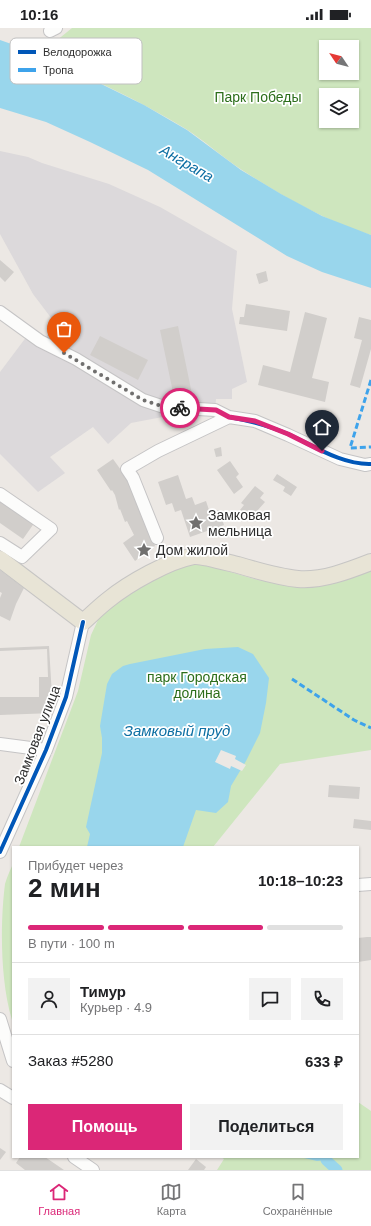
<!DOCTYPE html>
<html lang="ru">
<head>
<meta charset="utf-8">
<style>
  :root { --surface:#fff; --page:#f2f2f2; --text:#202124; --muted:#757577; --line:#e0e0e0; --accent:#db2777 }
  body { margin:0; font-family:Helvetica,sans-serif; background:var(--page); color:var(--text); height:100vh; display:flex; flex-direction:column; font-size:15px; white-space:nowrap }
  * { box-sizing:border-box; margin:0 }
  p { font-size:13px; color:var(--muted) }
  .icon { flex:none; width:22px; height:22px; fill:none; stroke:currentColor; stroke-width:2; stroke-linecap:round; stroke-linejoin:round }
  .map { position:relative; flex:1; overflow:hidden }
  .drawer { position:absolute; left:12px; top:818px; width:347px; height:312px; display:flex; flex-direction:column; background:var(--surface); border-radius:0px; box-shadow:0 1px 3px #0004 }
  .drawer>* { flex:none }
  .needle { width:26px; rotate:305deg }
  .fabs { position:absolute; left:319px; top:12px; display:grid; gap:8px }
  .fabs a { display:grid; place-items:center; width:40px; height:40px; border-radius:0px; background:var(--surface); box-shadow:0 1px 3px #0004; font-size:20px }
  .pin { position:absolute; display:grid; place-items:center; width:34px; height:34px; color:#fff; margin:-41px -17px; border-radius:50% 50% 50% 0; rotate:-45deg; box-shadow:0 0 4px #0007 }
  .pin .icon { rotate:45deg }
  .courier { position:absolute; display:grid; place-items:center; width:40px; height:40px; margin:-20px; border:3px solid #db2777; border-radius:50%; background:#fff; color:#222; box-shadow:0 1px 5px #0007 }
  .head em { font-style:normal; font-weight:600 }
  .head div { display:flex; flex-direction:column-reverse }
  .head { display:flex; align-items:center; justify-content:space-between; height:68px; padding:0 16px }
  h1 { font-size:26px; font-weight:600; line-height:30px }
  .bar { display:grid; grid-template-columns:repeat(4,1fr); gap:6px 4px; align-content:center; height:48px; padding:0 16px }
  .bar i { height:5px; border-radius:3px; background:var(--line) }
  .bar .selected { background:var(--accent) }
  .bar p { grid-column:span 4 }
  .line { display:flex; align-items:center; gap:10px; padding:0 16px; border-top:1px solid var(--line) }
  .line div { flex:1 }
  .round { display:grid; place-items:center; flex:none; width:42px; height:42px; border-radius:0px; background:var(--page) }
  .button { display:flex; gap:8px; margin-top:auto; padding:8px 16px }
  .button a { flex:1; height:46px; border-radius:0px; background:var(--accent); color:#fff; font-size:16px; font-weight:600; line-height:46px; text-align:center }
  .button a+a { background:var(--page); color:var(--text) }
  .status { display:flex; justify-content:space-between; align-items:center; height:28px; padding:0 20px; background:var(--surface); direction:ltr }
  .status svg { height:11px; fill:currentColor }
  .tabs { display:flex; justify-content:space-around; align-items:center; height:56px; border-top:1px solid var(--line); background:var(--surface); font-size:11px; color:var(--muted) }
  .tabs a { display:grid; justify-items:center; gap:2px }
  .tabs .selected { color:var(--accent) }
  .map>svg:first-child { display:block }
</style>
</head>
<body>
<div class="status"><b>10:16</b><svg viewBox="0 0 49 12"><path d="M0 12V9h3v3zM5 12V6h3v6zM10 12V3h3v9zM15 12V0h3v12zM26 1h20v11H26zM47 4h2v5h-2z"/></svg></div>
<div class="map">
<svg width="371" height="1142" viewBox="0 0 371 1142">
  <rect width="100%" height="100%" fill="#ece8e4"/>
  <path fill="#dcd9db" d="M0 123 28 129 42 135 109 156 160 179 237 223 232 281 247 354 232 361V371H216L215 385 173 387 131 395 108 416 93 399 50 429 65 445 38 464 0 426V344L33 300 46 309 55 295 33 266 0 206Z"/>
  <path fill="#cee6be" fill-rule="evenodd" d="M72 0H371V207C325 193 282 168 242 142 222 129 205 113 186 101 139 72 89 50 40 26ZM326 19H352V45H326ZM326 67H352V93H326Z
    M190 535 217 540 258 552 306 558 371 542V722L280 736 213 819H19L78 663 91 607 98 592 115 573 162 545Z
    M13 836V995C0 956 0 895 5 856 7 849 10 842 13 836Z
    M358 1074 371 1083V1142H217L224 1131 221 1129H358Z"/>
  <path fill="#99d6ec" d="M0 12 40 26 144 77 187 102 241 142 281 166 322 188 371 207V260L322 244 287 228 148 142 90 114 46 94 0 80Z
    M238 619 253 626 269 650 266 675 260 705 246 733 231 758 228 774 216 785 196 782 183 819H87L90 806 86 799 102 725V710L100 698 107 656 112 646 123 638 130 636 205 621Z
    M300 1129H325L326 1132 317 1133Z"/>
  <path fill="#ece8e4" d="M221 722 236 728 235 731 246 737 242 743 231 738 230 741 215 734Z"/>
  <g fill="none" stroke-linecap="round" stroke-linejoin="round">
    <path stroke="#99d6ec" stroke-width="11" d="M326 1132 337 1142"/>
  </g>
  <path fill="#d1cecb" d="M0 232 14 244 5 254 0 249Z
    M266 243 268 253 259 256 256 246Z
    M246 276 290 283 287 303 239 296 240 289H244Z
    M305 284 327 290 312 350 329 354 325 374 258 357 263 337 290 344Z
    M359 289 371 292V321L360 360 350 357 362 312 354 310Z
    M178 298 193 371 175 374 160 302Z
    M100 308 148 332 138 352 90 327Z
    M221 419 222 428 216 429 214 421Z
    M113 431 131 456 155 518 135 533 123 515 134 507 127 493 125 494 120 481 119 482 115 467 112 462 111 463 97 442Z
    M230 433 239 446 236 449 243 459 234 466 217 442Z
    M277 446 297 459 291 468 283 463 285 459 273 452Z
    M178 447 186 471 192 469 195 477 206 473 210 485 219 482 224 497 190 509 181 482 175 484 172 475 166 477 158 454Z
    M255 458 264 465 260 470 265 474 250 491 240 482 244 477 241 475Z
    M0 471 35 494 23 511 0 495Z
    M0 542 24 560 16 576 10 593 0 588V570L2 565 0 564Z
    M49 618 53 685 0 687V669H39V649H48L47 621 0 623V620Z
    M329 757 360 759 359 771 328 769Z
    M354 791 371 793V802L353 800Z
    M367 909H371V932L358 934V910Z
    M0 1120 6 1124 0 1132Z
    M20 1129H45L64 1142H25L16 1135Z
    M196 1131 206 1139 204 1142H188Z"/>
  <g fill="none" stroke-linecap="round" stroke-linejoin="round">
    <g stroke="#c5c4c5" stroke-width="14">
      <path id="minor" d="M50 3 56 0
        M0 284 40 313 76 331 143 372 164 379 215 382 229 389 255 393 288 407 340 431 365 437 371 436
        M0 466 51 501 22 529 0 515
        M157 510 133 450 127 441 158 423 229 389
        M0 716 46 722
        M0 824 46 722 66 669 83 594
        M358 857 371 856
        M0 991 13 1033
        M0 1062 13 1070
        M74 1129 93 1142"/>
    </g>
    <g stroke="#c6c5c4" stroke-width="18">
      <path id="major" d="M0 531 83 594C91 587 99 579 108 572 129 555 168 533 194 528 202 527 229 535 238 537 258 543 278 549 298 551 322 553 348 543 371 534"/>
    </g>
    <use href="#minor" stroke="#fcfcfb" stroke-width="12"/>
    <use href="#major" stroke="#e8e4d6" stroke-width="16"/>
    <path stroke="#3ea3eb" stroke-width="3" stroke-dasharray="6 3" stroke-linecap="butt" d="M371 352 350 420 371 419
      M292 651 354 692 371 700"/>
    <g stroke="#fff" stroke-width="6">
      <path id="cycleway" d="M229 389C251 393 267 397 288 406 314 418 342 437 371 436
        M0 824 46 722 66 669 83 594"/>
    </g>
    <use href="#cycleway" stroke="#0057b8" stroke-width="4"/>
  </g>
  <g fill="none" stroke-linecap="round" stroke-linejoin="round">
    <path stroke="#706f6e" stroke-width="4" stroke-dasharray="0 7.2" d="M64 325 143 372 164 379 180 380"/>
    <path stroke="#db2777" stroke-width="5" d="M180 380 216 382 229 389 255 393 288 406 322 423"/>
  </g>
  <defs>
    <g id="sight-bare" transform="scale(1.2)"><path d="M0-6L1.8-2.2L6-1.7L2.9 1.2L3.7 5.4L0 3.3L-3.7 5.4L-2.9 1.2L-6-1.7L-1.8-2.2Z" fill="#706f6e" stroke="#fff" stroke-width="2.5" paint-order="stroke"/></g>
  </defs>
  <g fill-rule="evenodd">
    <use href="#sight-bare" x="196" y="495"/>
    <use href="#sight-bare" x="144" y="522"/>
  </g>
  <g text-anchor="middle" dominant-baseline="central" stroke-width="3.5" stroke-linejoin="round" paint-order="stroke">
    <g font-size="14" fill="#2c6e1b" stroke="#fff">
      <text x="258" y="69">Парк Победы</text>
      <text x="197" y="649">парк Городская<tspan x="197" dy="16">долина</tspan></text>
    </g>
    <g font-size="14" fill="#2e2e2e" stroke="#fff" text-anchor="start">
      <text x="208" y="487">Замковая<tspan x="208" dy="16">мельница</tspan></text>
      <text x="156" y="522">Дом жилой</text>
    </g>
    <g font-size="14" fill="#2e2e2e" stroke="#fff">
      <text transform="translate(37 707) rotate(-69)">Замковая улица</text>
    </g>
    <g font-size="15" font-style="italic" fill="#0d6fa3" stroke="#fff">
      <text transform="translate(187 135) rotate(30)">Анграпа</text>
      <text x="177" y="702">Замковый пруд</text>
    </g>
  </g>
  <rect x="10" y="10" width="132" height="46" rx="6" fill="#fff" stroke="#c0c0c0" stroke-width="1"/>
  <rect x="18" y="22" width="18" height="4" fill="#0057b8"/>
  <rect x="18" y="40" width="18" height="4" fill="#3ea3eb"/>
  <g font-size="11" fill="#2e2e2e">
    <text x="43" y="28">Велодорожка</text>
    <text x="43" y="46">Тропа</text>
  </g>
</svg>
<div class="fabs">
<a><svg class="needle" viewBox="-14 -14 28 28"><path d="M0-13l5 13h-10z" fill="#e53935"/><path d="M0 13l5-13h-10z" fill="#757577"/></svg></a>
<a><svg class="icon" aria-label="layers" viewBox="0 0 24 24"><path d="M12 4l9 5-9 5-9-5zM3 14l9 5 9-5"/></svg></a>
</div>
<div class="pin" style="left:64px;top:325px;background:#ea580c"><svg class="icon" aria-label="bag" viewBox="0 0 24 24"><path d="M5 8h14l-1 12H6zM9 8a3 3 0 0 1 6 0"/></svg></div>
<div class="pin" style="left:322px;top:423px;background:#1f2937"><svg class="icon" aria-label="home" viewBox="0 0 24 24"><path d="M3 11l9-7 9 7M6 9v11h12V9"/></svg></div>
<div class="courier" style="left:180px;top:380px"><svg class="icon" aria-label="bike" viewBox="0 0 24 24"><circle cx="6" cy="16" r="4"/><circle cx="18" cy="16" r="4"/><path d="M6 16l4-8h5l3 8M10 8l3 8H6M13 5h3"/></svg></div>
<section class="drawer">
<div class="head"><div><h1>2 мин</h1><p>Прибудет через</p></div><em>10:18–10:23</em></div>
<div class="bar"><i class="selected"></i><i class="selected"></i><i class="selected"></i><i></i><p>В пути · 100 m</p></div>
<div class="line" style="height:72px"><a class="round"><svg class="icon" aria-label="person" viewBox="0 0 24 24"><circle cx="12" cy="8" r="4"/><path d="M4 21q1-7 8-7t8 7"/></svg></a><div><b>Тимур</b><p>Курьер · 4.9</p></div><a class="round"><svg class="icon" aria-label="chat" viewBox="0 0 24 24"><path d="M4 5h16v11H9l-5 4z"/></svg></a><a class="round"><svg class="icon" aria-label="phone" viewBox="0 0 24 24"><path d="M5 4h4l2 5-3 2q2 4 5 5l2-3 5 2v4C11 20 4 13 5 4z"/></svg></a></div>
<div class="line" style="height:52px"><div>Заказ #5280</div><b>633 ₽</b></div>
<div class="button"><a>Помощь</a><a>Поделиться</a></div>
</section>
</div>
<nav class="tabs">
<a class="selected"><svg class="icon" aria-label="home" viewBox="0 0 24 24"><path d="M3 11l9-7 9 7M6 9v11h12V9"/></svg>Главная</a>
<a><svg class="icon" aria-label="map" viewBox="0 0 24 24"><path d="M3 6l6-2 6 2 6-2v14l-6 2-6-2-6 2zM9 4v14M15 6v14"/></svg>Карта</a>
<a><svg class="icon" aria-label="saved" viewBox="0 0 24 24"><path d="M7 4h10v16l-5-4-5 4z"/></svg>Сохранённые</a>
</nav>
</body>
</html>
